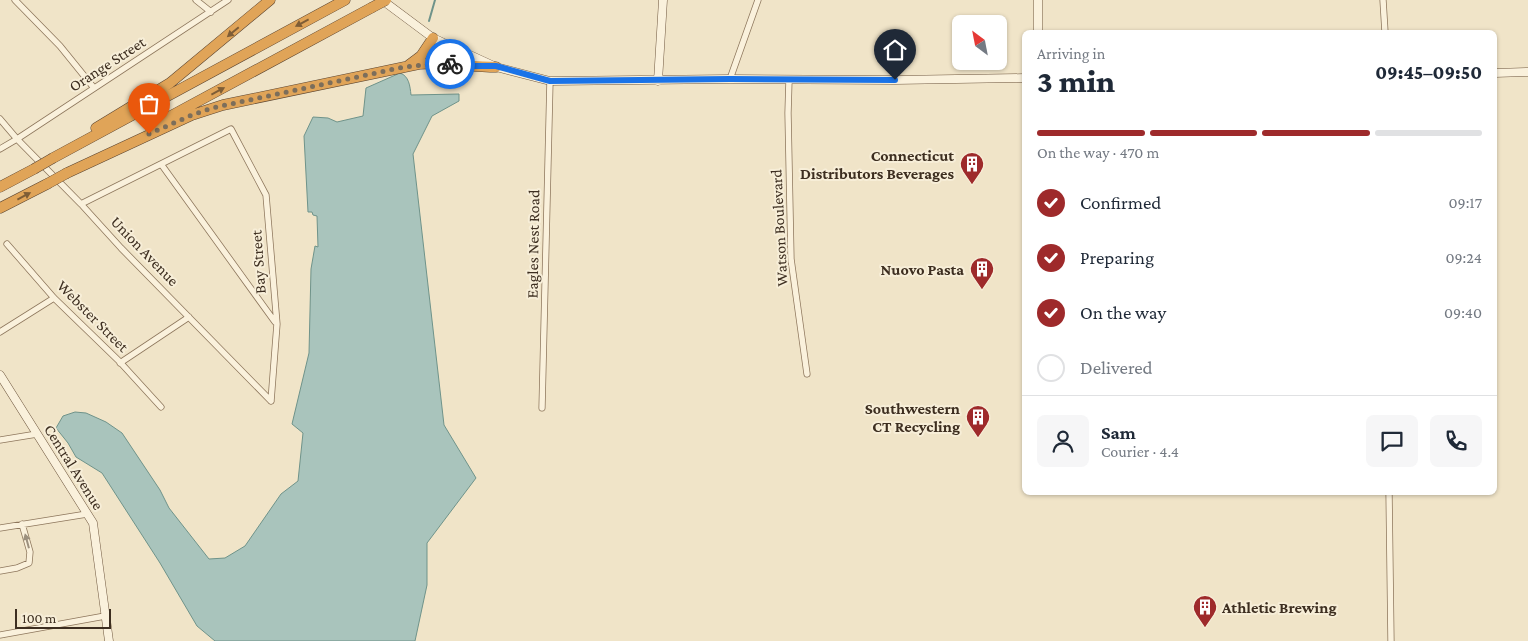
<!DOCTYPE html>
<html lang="en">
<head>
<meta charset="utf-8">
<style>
  :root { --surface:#fff; --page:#f6f6f7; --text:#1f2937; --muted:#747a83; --line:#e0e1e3; --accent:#9e2a2b }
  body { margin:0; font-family:"Crimson Pro",serif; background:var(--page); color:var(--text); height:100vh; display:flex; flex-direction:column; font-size:19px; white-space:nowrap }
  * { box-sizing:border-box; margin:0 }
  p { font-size:16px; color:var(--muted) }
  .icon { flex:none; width:28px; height:28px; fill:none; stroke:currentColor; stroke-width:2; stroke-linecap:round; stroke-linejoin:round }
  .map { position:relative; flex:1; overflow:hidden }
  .sheet { position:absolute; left:1022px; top:30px; width:475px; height:465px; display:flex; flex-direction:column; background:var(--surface); border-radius:8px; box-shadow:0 1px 4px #0004 }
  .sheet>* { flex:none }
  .needle { width:32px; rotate:328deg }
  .tools { position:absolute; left:952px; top:15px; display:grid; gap:10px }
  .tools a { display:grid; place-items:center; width:55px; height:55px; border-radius:8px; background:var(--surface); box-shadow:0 1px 4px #0004; font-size:25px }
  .scale { position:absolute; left:15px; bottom:12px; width:96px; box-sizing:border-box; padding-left:5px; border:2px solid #3d2e20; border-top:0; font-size:14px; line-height:18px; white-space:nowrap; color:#3d2e20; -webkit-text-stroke:4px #f7eed8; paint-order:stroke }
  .pin { position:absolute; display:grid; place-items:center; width:42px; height:42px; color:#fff; margin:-51px -21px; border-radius:50% 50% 50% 0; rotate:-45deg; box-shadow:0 0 5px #0007 }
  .pin .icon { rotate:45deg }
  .courier { position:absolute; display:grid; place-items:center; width:50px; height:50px; margin:-25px; border:4px solid #1a73e8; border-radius:50%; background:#fff; color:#222; box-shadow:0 1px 6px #0007 }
  .headline em { font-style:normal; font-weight:800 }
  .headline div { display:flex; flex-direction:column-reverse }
  .headline { display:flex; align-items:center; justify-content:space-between; height:85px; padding:0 15px }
  h1 { font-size:32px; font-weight:800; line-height:38px }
  .bar { display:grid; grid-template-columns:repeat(4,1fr); gap:8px 5px; align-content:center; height:60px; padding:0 15px }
  .bar i { height:6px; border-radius:4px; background:var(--line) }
  .bar .on { background:var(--accent) }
  .bar p { grid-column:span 4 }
  .line { display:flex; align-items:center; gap:12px; padding:0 15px; border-top:1px solid var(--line) }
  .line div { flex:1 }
  .round { display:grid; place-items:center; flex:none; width:52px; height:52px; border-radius:8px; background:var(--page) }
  ol { padding:0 15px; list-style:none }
  li { display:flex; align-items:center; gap:15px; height:55px }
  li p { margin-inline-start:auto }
  li .icon { padding:5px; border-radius:50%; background:var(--accent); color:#fff; stroke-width:4 }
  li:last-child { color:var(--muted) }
  li i { width:28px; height:28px; border:2px solid var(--line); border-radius:50% }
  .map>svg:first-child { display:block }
</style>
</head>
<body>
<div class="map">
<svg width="1528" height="641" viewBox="0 0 1528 641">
  <rect width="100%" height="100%" fill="#f0e4c8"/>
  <path fill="#a9c4bc" stroke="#6f938a" d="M400 73C409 76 410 86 411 95L459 94V101L432 116 413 154 444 425 476 478 427 543V585L415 641H215L197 626 160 563 102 473 76 457 68 443 56 428 63 416 75 412 86 413 106 422 122 433 160 490 169 508 209 559 225 558 245 546 281 494 298 481 303 433 292 424 309 353 311 269 315 246 318 247 317 216 313 215 312 212H308L304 136 313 117 328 118 337 122 363 116 366 88Z"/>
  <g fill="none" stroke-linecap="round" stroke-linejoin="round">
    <path stroke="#6f938a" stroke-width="2" d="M429 21 435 0"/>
    <g stroke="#8d765c" stroke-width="7">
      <path id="street" d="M15 0 60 46 94 88
        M196 0 211 12
        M1383 0 1385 32
        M730 79 758 0
        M789 80 788 113 791 259 807 374
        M0 119 17 139 81 204 121 248 271 401
        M0 149 17 139 228 0
        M161 164 275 322
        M81 204 231 129 266 195 277 324 271 401
        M7 244 54 298 119 361 161 407
        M0 332 54 298
        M120 363 189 317
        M542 408 550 81
        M0 440 37 434
        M1389 492 1391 641
        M0 528 87 514
        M0 571 17 568 29 563 30 552 22 524
        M0 635 105 616"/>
    </g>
    <g stroke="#6f573f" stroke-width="9">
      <path id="secondary" d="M382 0 433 38 496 67 550 81 730 79 895 80 1025 78
        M1038 0V32
        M1495 73 1528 72
        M658 81 663 0
        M0 375 93 523 109 641"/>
    </g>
    <g stroke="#5b4430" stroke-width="11">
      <path id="highway" d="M409 65 421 56 433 38
        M156 124 371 8
        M96 128 170 83 270 0
        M53 158 345 0
        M67 173 192 115 223 105 419 64C445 62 470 67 496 67
        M0 187 34 169
        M0 208 47 184"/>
    </g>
    <use href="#street" stroke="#faf1dc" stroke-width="5.5"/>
    <use href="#secondary" stroke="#faf1dc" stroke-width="8"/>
    <use href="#highway" stroke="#e0a458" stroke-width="10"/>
    <g stroke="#5b4430" stroke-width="11" stroke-linecap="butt">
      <path id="highway-bridge" d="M371 8 386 0
        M34 169 53 158
        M47 184 67 173"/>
    </g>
    <use href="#highway-bridge" stroke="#e0a458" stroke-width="10"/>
  </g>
  <defs><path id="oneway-solid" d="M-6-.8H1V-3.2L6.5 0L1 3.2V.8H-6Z" transform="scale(1.25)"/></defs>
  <g fill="#7e5d36">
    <use href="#oneway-solid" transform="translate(302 23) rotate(152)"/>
    <use href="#oneway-solid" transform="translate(233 32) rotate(140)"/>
    <use href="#oneway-solid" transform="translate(218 91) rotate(-28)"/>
    <use href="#oneway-solid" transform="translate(24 196) rotate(-28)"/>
  </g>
  <use fill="#9c907e" href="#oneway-solid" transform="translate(27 541) rotate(-105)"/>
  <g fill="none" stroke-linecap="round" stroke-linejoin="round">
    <path stroke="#7c6e5b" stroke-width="5" stroke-dasharray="0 9" d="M149 134 192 115 212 108 404 67 431 64H450"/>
    <path stroke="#1a73e8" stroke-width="6" d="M450 64 468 66H496L550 81 730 79 895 80"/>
  </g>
  <defs>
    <g id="building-pin" transform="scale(1.25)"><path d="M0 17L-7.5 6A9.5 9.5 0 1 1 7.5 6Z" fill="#9e2a2b" stroke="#f7eed8"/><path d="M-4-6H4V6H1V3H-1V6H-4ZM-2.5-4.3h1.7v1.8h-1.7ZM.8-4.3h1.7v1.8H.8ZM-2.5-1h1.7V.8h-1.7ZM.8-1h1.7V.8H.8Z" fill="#fff"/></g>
  </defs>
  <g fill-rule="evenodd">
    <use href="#building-pin" x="972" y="164"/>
    <use href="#building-pin" x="982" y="269"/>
    <use href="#building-pin" x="978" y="417"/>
    <use href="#building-pin" x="1205" y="607"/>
  </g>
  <g text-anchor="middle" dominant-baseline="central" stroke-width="4" stroke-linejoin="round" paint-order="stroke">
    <g font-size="16" fill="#3d2e20" stroke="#f7eed8">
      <text transform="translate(107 64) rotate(-33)">Orange Street</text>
      <text transform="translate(779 228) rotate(-93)">Watson Boulevard</text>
      <text transform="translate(533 244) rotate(-89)">Eagles Nest Road</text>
      <text transform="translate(145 251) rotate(46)">Union Avenue</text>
      <text transform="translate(258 262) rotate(-94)">Bay Street</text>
      <text transform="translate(93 316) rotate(45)">Webster Street</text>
      <text transform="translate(74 467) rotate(58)">Central Avenue</text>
    </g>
    <g font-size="16" font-weight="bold" fill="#3d2e20" stroke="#f7eed8" text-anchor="end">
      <text x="954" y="155">Connecticut<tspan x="954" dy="18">Distributors Beverages</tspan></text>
      <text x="964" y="269">Nuovo Pasta</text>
      <text x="960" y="408">Southwestern<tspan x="960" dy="18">CT Recycling</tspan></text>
      <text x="1222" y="607" text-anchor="start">Athletic Brewing</text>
    </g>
  </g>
</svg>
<div class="tools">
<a><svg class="needle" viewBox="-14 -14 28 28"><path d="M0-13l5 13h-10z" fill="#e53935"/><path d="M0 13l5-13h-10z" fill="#747a83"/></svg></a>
</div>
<div class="scale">100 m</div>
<div class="pin" style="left:149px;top:134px;background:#ea580c"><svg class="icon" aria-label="bag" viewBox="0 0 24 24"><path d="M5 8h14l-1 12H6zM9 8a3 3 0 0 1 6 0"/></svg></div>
<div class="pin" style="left:895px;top:80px;background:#1f2937"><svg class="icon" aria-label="home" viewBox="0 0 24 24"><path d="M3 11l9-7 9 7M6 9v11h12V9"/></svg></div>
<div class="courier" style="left:450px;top:64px"><svg class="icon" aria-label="bike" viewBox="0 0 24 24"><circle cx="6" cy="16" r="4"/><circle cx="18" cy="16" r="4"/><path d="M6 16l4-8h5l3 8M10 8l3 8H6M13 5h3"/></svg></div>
<section class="sheet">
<div class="headline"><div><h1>3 min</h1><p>Arriving in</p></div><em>09:45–09:50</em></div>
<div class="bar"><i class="on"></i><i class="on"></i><i class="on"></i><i></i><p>On the way · 470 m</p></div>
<ol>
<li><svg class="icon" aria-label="check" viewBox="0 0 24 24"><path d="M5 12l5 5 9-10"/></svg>Confirmed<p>09:17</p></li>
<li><svg class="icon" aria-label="check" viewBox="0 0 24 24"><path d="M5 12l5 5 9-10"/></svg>Preparing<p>09:24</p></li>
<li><svg class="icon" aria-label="check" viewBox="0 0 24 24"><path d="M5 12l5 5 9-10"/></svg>On the way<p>09:40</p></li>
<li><i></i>Delivered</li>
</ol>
<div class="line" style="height:90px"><a class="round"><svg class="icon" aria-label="person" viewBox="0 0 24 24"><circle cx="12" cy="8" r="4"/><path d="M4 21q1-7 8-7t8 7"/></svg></a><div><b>Sam</b><p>Courier · 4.4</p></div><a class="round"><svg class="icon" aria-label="chat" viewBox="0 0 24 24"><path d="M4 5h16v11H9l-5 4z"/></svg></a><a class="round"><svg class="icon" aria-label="phone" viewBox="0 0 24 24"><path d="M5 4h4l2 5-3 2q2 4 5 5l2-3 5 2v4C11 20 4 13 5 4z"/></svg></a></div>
</section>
</div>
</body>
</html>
